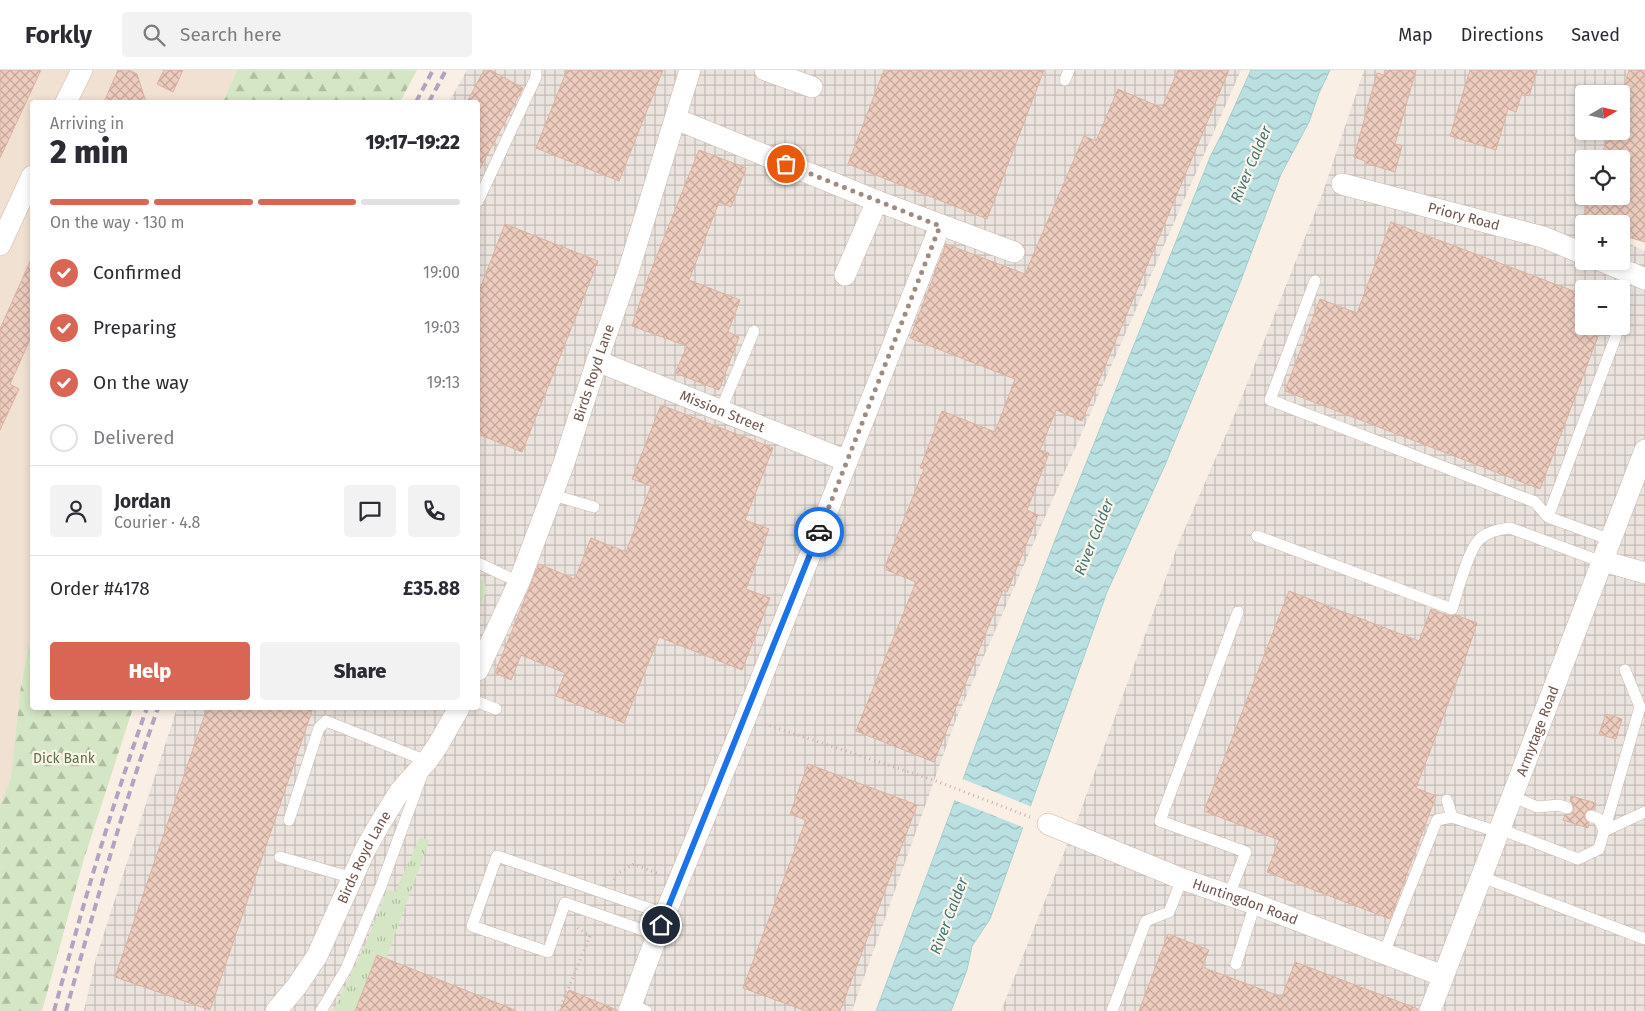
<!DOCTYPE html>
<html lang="en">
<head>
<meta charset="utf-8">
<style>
  :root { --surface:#fff; --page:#f2f2f3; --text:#2b2b33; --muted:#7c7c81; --line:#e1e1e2; --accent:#d96554 }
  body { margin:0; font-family:"Fira Sans",sans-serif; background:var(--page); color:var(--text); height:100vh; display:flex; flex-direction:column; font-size:19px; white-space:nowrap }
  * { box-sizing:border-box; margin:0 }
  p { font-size:16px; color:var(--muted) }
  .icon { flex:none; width:28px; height:28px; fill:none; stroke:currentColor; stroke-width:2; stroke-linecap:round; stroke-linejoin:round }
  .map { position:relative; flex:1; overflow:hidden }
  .details { position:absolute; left:30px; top:30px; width:450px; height:610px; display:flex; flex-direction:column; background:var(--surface); border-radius:5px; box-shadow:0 2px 8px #0003 }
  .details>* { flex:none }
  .needle { width:32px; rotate:81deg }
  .controls { position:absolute; left:1575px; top:15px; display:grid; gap:10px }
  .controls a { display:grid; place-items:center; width:55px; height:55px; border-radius:5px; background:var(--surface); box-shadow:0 2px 8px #0003; font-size:25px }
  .pin { position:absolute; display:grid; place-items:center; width:42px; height:42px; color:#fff; margin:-21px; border:2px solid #fff; border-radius:50%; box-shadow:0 1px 5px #0007 }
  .courier { position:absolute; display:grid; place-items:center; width:50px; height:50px; margin:-25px; border:4px solid #1a73e8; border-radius:50%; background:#fff; color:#222; box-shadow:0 1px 6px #0007 }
  .head em { font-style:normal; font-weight:800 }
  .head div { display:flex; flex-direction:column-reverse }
  .head { display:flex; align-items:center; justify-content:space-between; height:85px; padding:0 20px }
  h1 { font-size:32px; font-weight:800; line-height:38px }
  .bar { display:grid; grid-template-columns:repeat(4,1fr); gap:8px 5px; align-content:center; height:60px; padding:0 20px }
  .bar i { height:6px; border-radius:4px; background:var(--line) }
  .bar .selected { background:var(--accent) }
  .bar p { grid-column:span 4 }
  .line { display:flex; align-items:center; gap:12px; padding:0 20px; border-top:1px solid var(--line) }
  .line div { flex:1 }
  .round { display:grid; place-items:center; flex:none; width:52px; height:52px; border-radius:5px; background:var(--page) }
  ol { padding:0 20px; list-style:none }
  li { display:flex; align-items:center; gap:15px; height:55px }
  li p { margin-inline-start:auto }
  li .icon { padding:5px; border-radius:50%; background:var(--accent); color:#fff; stroke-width:4 }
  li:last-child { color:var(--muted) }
  li i { width:28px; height:28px; border:2px solid var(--line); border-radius:50% }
  .cta { display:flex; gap:10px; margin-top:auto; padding:10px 20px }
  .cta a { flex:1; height:58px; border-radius:5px; background:var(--accent); color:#fff; font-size:20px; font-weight:800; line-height:58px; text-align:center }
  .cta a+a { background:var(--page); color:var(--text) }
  header { display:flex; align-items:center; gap:30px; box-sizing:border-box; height:70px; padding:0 25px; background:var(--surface); border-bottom:1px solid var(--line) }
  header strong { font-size:24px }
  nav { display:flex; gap:28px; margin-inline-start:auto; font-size:18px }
  .search { width:350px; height:45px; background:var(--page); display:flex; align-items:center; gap:12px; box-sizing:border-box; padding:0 18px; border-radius:5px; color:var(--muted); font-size:19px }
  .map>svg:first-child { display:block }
</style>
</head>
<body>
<header>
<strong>Forkly</strong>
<div class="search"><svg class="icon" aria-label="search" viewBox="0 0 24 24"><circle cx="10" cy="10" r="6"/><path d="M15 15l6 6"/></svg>Search here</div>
<nav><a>Map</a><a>Directions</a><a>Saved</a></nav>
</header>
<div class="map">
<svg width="1645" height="941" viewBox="0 0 1645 941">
  <defs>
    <pattern id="industrial-grid" width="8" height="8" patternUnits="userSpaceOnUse" patternTransform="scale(1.25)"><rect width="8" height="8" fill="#eae3de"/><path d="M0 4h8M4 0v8" fill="none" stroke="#c2bbb6"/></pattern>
    <pattern id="grass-tufts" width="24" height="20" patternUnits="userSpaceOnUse" patternTransform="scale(1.25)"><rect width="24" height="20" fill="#d5e6c4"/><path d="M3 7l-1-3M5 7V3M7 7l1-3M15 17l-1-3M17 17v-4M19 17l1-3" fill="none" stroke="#b1bda1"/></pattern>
    <pattern id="forest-firs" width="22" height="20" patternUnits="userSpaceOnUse" patternTransform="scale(1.25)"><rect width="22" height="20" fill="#d5e6c4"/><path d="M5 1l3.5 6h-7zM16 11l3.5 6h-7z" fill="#b1bda1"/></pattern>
    <pattern id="water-waves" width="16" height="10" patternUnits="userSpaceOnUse" patternTransform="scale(1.25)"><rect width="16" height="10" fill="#bbe0e1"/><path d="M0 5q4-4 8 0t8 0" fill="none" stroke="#9cb8b9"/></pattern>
    <pattern id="building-cross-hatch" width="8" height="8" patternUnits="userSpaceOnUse" patternTransform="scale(1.25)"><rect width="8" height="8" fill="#edccbe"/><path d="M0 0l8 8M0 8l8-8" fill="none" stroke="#c4a89d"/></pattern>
  </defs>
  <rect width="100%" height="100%" fill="#faefe4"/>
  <path fill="#f1e1d3" d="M0 0H237L223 32H32V558L21 614 32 638V736L0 737Z"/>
  <path fill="url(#industrial-grid)" fill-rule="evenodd" d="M467 0H1241L955 652 852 941H84L96 888 177 638H478V32H449Z
    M1364 0H1628L1621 24H1584V61H1609L1601 89H1584V126H1590L1582 152 1584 154V191H1621V170L1645 181V941H1001L1079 745 1179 472 1237 339 1323 122ZM1584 219H1621V256H1584Z"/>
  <path fill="url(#grass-tufts)" d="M478 509 484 511 487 521 478 539Z
    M420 767 429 771 386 889 377 885 355 941H333C353 901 373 861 387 819L395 822Z"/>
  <path fill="url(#forest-firs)" d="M237 0H417L400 32H223Z
    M32 558V638H133L83 792 42 941H0V736L11 708 21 615Z"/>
  <path fill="url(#water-waves)" stroke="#a2cfd2" d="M1251 0H1330L1319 23 1309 52 1281 104 1238 218 1165 395 1107 522 990 849 972 876 967 900 951 941H876L984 653 1059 460 1211 85 1222 64Z"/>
  <path fill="#faefe4" d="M960 708 1032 737 1025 758 952 729Z"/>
  <path fill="url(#building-cross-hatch)" stroke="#deb2a0" d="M0 0H41L0 88Z
    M118 0H129L137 4 146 32H104Z
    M164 0H183L173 22 157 14Z
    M484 0H490L523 18 478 102V32H467Z
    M567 0H663L619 111 536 78Z
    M884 0H1044L987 149 848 94Z
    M1178 0H1229L1082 351 1056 340 1040 380 1049 383 1027 440 1038 445 1007 522 1003 520 934 692 856 661 916 512 884 499 924 399 920 398 942 341 995 362 1015 309 910 268 946 174 1025 204 1084 66 1096 71 1118 19 1162 38Z
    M1385 0H1416L1395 74 1402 76 1395 102 1365 93V91L1354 87 1377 3 1384 5Z
    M1470 0H1537L1529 26 1522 23 1516 42 1508 39 1496 80 1450 66Z
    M1629 0H1645V172L1621 165V154H1581L1590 126H1621V89H1601L1609 61H1621V24Z
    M699 80 746 98 731 137 719 132 689 210 740 230 728 262 739 267 719 320 675 303 687 276 632 256 648 208Z
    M1391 152 1584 225V256H1602L1540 419 1285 321 1320 229 1357 243Z
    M505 154 598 191 522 382 478 364V224Z
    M32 187V265L10 314 19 319 0 360V259Z
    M661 335 773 378 745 450 769 459 746 519 770 528 742 600 659 567 624 653 556 626 565 603 521 585 511 610 495 603 539 494 575 509 591 468 626 482 651 416 632 409Z
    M1289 521 1419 571 1431 539 1449 546 1456 545 1477 553 1465 589 1416 718 1436 726 1390 849 1267 802 1279 770 1204 741Z
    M207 638H313L210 940 115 907Z
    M1606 644 1622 649 1616 669 1599 664Z
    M808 694 917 735 840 941H806L743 918 806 750 790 744Z
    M1571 726 1596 733 1594 739 1587 740 1584 744 1585 750 1589 753 1588 758 1563 750 1565 745 1571 744 1574 740 1573 734 1570 731Z
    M1168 864 1209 880 1202 897 1282 927 1295 892 1418 939V941H1139Z
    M377 885 515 940V941H355Z
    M569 920 617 940V941H560Z"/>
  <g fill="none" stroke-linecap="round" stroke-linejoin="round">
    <g stroke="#ccb9af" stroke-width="12">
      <path id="lane" d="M1065 10 1069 0
        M478 131 536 7V0
        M1315 211 1270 330 1535 432 1548 447
        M720 342 754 261
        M553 425 594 437
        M1257 466 1452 539C1457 524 1469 476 1481 468 1489 461 1500 459 1510 458L1602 492
        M1611 470 1548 447 1616 266
        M478 493 519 512
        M478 632 496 639
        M1512 726 1537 737 1559 735 1567 738
        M1447 730 1452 747
        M289 750 319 658 326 651 427 691 381 816 346 899 321 941
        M1500 759 1578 789 1599 779 1604 761 1599 749 1591 746
        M1604 761 1640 637 1625 600
        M1604 761 1645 742
        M280 787 353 808
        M1482 807 1645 869
        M1229 825 1246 782 1160 751 1238 542
        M657 865 565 833 548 882 472 856 497 786 665 844
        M1384 883 1437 750 1452 747 1498 762
        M1236 894 1255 834
        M631 934 646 941
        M1112 941 1146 851 1169 842 1182 809"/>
    </g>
    <g stroke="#ccb9af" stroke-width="22">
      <g id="street">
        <path d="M765 0 812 17"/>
        <path d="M66 32 82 0"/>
        <path d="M676 49 877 131 1014 182"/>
        <path id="s1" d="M1342 114 1543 167 1584 184"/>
        <path d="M0 175 32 106"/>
        <path d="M1602 191 1645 209"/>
        <path d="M845 205 877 131"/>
        <path id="s2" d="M597 291 847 391"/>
        <path d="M1603 491 1645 503"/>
        <path id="s3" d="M478 600 519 512 564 393 597 291 629 199 690 0"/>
        <path id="s4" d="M1048 754 1182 809 1255 834 1443 906"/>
        <path id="s5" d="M276 941 297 916 317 886 365 780 379 755 400 721 427 691 438 675 459 638"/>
        <path d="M629 941 665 844 746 647 940 156"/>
        <path id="s6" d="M1430 941 1645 380"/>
      </g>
    </g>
    <path stroke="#d1b0a2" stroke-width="3" stroke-dasharray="1 4" stroke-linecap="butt" d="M765 654 936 711 1030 747
      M614 810 617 804 634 794 659 804
      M559 941 590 866 578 858 576 854"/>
    <use href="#lane" stroke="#fff" stroke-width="11"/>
    <use href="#street" stroke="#fff" stroke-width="21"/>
    <path stroke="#b1a4c2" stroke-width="4" stroke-dasharray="8 5" stroke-linecap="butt" d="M416 32 433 0
      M429 32 446 0
      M54 941C82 839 111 737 147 638
      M66 941C94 839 123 737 158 638"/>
  </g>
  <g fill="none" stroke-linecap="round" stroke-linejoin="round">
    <path stroke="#a08b81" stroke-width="5" stroke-dasharray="0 9" d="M786 94 940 156 819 462"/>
    <path stroke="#1a73e8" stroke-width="6" d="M661 855 819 462"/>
  </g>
  <g text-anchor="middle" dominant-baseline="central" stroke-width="4.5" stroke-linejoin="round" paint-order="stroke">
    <g font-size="14" fill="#70554c" stroke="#fdf4ea">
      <text stroke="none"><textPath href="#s1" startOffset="126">Priory Road</textPath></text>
      <text stroke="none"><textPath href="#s3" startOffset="319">Birds Royd Lane</textPath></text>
      <text stroke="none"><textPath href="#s2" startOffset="135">Mission Street</textPath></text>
      <text stroke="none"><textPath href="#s6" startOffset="300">Armytage Road</textPath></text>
      <text stroke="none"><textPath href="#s5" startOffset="178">Birds Royd Lane</textPath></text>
      <text stroke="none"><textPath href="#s4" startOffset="212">Huntingdon Road</textPath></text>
    </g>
    <g font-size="14" fill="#587545" stroke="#fdf4ea">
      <text x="64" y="688">Dick Bank</text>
    </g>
    <g font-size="15" font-style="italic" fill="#45777b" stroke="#fdf4ea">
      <text transform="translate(1251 94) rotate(-67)">River Calder</text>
      <text transform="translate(1094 467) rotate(-68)">River Calder</text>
      <text transform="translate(949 846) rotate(-69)">River Calder</text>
    </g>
  </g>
</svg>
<div class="controls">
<a><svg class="needle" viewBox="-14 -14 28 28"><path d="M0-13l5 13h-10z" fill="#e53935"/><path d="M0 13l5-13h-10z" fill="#7c7c81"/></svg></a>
<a><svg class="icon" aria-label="locate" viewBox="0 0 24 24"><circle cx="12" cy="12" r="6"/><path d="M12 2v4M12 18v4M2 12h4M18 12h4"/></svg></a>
<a>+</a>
<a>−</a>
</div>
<div class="pin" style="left:786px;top:94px;background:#ea580c"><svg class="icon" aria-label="bag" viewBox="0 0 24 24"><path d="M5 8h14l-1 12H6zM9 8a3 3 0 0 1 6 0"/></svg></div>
<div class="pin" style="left:661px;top:855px;background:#1f2937"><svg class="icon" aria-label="home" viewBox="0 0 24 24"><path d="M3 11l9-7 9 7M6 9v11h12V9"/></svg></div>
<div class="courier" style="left:819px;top:462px"><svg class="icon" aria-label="car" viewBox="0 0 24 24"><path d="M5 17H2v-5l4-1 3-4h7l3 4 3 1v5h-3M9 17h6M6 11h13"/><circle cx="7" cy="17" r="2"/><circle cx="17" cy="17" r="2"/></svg></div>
<section class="details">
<div class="head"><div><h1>2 min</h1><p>Arriving in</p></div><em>19:17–19:22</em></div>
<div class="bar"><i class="selected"></i><i class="selected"></i><i class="selected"></i><i></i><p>On the way · 130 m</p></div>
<ol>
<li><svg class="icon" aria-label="check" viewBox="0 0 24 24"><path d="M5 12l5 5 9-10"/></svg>Confirmed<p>19:00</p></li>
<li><svg class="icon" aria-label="check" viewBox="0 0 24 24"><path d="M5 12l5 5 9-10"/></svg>Preparing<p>19:03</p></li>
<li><svg class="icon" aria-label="check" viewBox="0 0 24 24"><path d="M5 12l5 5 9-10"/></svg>On the way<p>19:13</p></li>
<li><i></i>Delivered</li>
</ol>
<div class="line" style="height:90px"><a class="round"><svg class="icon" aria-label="person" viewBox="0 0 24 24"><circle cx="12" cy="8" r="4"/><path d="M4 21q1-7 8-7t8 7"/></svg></a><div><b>Jordan</b><p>Courier · 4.8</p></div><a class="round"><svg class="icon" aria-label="chat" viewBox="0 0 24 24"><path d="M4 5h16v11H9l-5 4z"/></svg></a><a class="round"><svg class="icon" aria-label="phone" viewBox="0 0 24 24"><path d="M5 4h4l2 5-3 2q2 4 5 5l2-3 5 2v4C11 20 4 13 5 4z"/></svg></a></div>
<div class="line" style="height:65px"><div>Order #4178</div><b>£35.88</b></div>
<div class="cta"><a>Help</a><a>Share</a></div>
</section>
</div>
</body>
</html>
